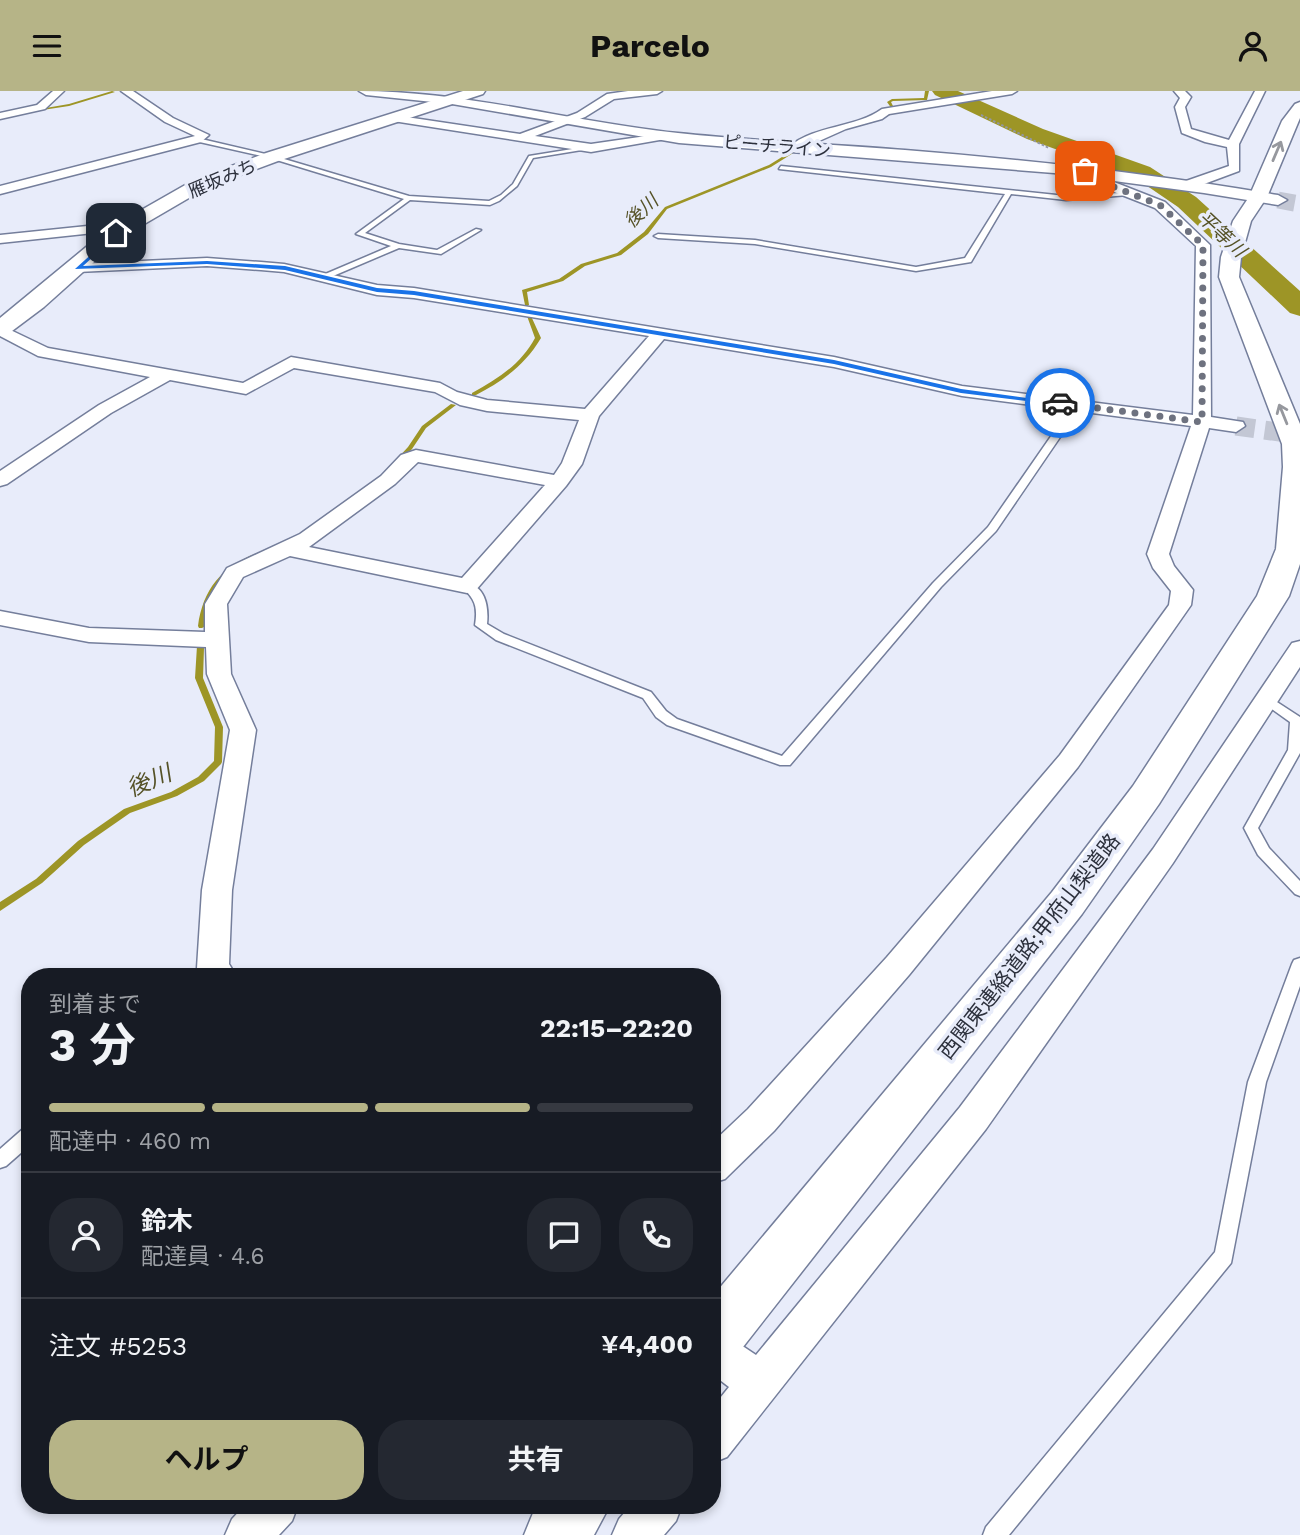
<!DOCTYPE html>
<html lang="ja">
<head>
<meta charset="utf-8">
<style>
  :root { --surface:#171b24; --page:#242831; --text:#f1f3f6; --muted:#9ea1a6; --line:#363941; --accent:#b6b487 }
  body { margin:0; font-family:"Work Sans","Noto Sans JP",sans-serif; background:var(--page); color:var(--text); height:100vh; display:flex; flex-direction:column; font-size:26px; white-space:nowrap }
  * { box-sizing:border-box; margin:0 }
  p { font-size:23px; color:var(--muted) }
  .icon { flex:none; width:38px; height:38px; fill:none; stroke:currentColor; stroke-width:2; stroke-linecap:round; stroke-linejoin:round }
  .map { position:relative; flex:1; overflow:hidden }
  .details { position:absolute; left:21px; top:877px; width:700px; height:546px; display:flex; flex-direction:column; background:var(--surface); border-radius:28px; box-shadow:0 4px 10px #0003 }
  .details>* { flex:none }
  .pin { position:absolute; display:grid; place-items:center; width:60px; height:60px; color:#fff; margin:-30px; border-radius:14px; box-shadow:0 4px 10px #0006 }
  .courier { position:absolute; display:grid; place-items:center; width:70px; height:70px; margin:-35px; border:5px solid #1a73e8; border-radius:50%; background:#fff; color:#222; box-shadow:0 2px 9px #0007 }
  .headline em { font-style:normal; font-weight:700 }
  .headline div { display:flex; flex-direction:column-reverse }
  .headline { display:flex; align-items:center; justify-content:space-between; height:119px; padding:0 28px }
  h1 { font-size:46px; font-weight:700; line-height:52px }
  .bar { display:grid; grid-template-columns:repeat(4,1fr); gap:10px 7px; align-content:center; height:84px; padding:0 28px }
  .bar i { height:9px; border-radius:5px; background:var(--line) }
  .bar .on { background:var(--accent) }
  .bar p { grid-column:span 4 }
  .line { display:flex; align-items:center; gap:18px; padding:0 28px; border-top:2px solid var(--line) }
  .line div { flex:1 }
  .round { display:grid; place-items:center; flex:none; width:74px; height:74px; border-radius:28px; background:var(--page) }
  .button { display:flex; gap:14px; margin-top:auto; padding:14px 28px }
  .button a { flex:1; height:80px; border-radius:28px; background:var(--accent); color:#111; font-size:28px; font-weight:700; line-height:80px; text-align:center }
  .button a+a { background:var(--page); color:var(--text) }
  header { display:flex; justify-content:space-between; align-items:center; height:91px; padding:0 28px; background:var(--accent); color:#111; font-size:32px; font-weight:700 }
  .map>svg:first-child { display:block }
</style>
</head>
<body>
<header><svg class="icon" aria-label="menu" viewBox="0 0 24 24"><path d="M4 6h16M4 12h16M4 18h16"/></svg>Parcelo<svg class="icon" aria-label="person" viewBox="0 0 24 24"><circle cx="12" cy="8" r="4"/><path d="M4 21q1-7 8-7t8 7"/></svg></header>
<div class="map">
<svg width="1300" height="1444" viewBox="0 0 1300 1444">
  <rect width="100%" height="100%" fill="#e8ecfa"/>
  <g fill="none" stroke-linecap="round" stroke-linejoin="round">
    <path fill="#9d9526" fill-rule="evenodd" d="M112 0 115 1 69 15 36 20 34 19 69 13Z
      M925 0H929L927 9 893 10 891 11 894 17 892 18 887 11 892 8 924 7Z
      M892 21 895 22 873 31 870 30Z
      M795 58 798 59 771 76 667 118 648 143 621 164 585 175 563 190 527 201 529 214 527 215 525 214 522 199 559 188 581 173 617 162 644 141 665 116 769 74Z
      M529 224 531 225 541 247C525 274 503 290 476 304H472V302C498 288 521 273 535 247L527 225Z
      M451 313 456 314 426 337 412 358 400 371H396V369L408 356 422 335Z
      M260 461 262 462V464C228 479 210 497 206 535L202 537H199L198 535C203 497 223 474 260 461Z
      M197 555H200L204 557 203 587 223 636 222 671 221 673 204 690 177 705 130 722 84 754 42 792 0 820V811L36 788 78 750 124 718 171 701 198 686 214 670 215 636 195 587Z"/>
    <path fill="#9d9526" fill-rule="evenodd" d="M932 0H958L1043 38 1150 76 1196 106 1300 200V225L1290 222 1178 116 1134 86 1027 48 935 4Z"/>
    <path stroke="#c3c7d4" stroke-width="19" stroke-dasharray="19 10" stroke-linecap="butt" d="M1236 335 1300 344"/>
    <path stroke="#c3c7d4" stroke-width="17" stroke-dasharray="17 8" stroke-linecap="butt" d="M1278 109 1300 113"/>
    <g stroke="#747e9b" stroke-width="3">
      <path id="lane" d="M197 47 274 65 409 105 489 110 501 104 513 93 529 65 591 55 594 57 533 67 517 95 499 110 490 114 410 109 365 142 399 153 437 159 476 138 481 139 441 163 399 157 326 188H323V184L391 155 356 143 404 108 270 67 195 50Z
        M781 75 1066 105 1138 101 1141 103 1066 109 1011 103 971 171 916 180 755 153 658 147 654 145 658 143 755 149 916 176 965 167 1005 103 779 78Z
        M1074 312 1082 314 996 440 941 496 790 674H780L667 634 656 626 643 607 496 549 475 534C478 515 475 508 461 495L463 493C485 491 489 516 487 533L504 543 651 601 666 620 677 628 782 665 933 492 988 436Z
        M1266 604 1300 626V662L1258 737 1269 757 1300 790V805L1295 803 1258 764 1244 737 1288 659 1290 631 1262 611 1260 608Z
        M1300 867V895L1266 991 1231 1172 1009 1444H983L986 1436 1215 1161 1248 991 1292 873 1294 869Z
        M30 1035V1054L6 1075 0 1077V1058L24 1037Z"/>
    </g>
    <g stroke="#747e9b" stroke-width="3">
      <path id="street" d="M53 0H64L45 18 0 28V22L37 14Z
        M121 0H133L173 27 209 44 201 51 0 103V95L195 45 165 31Z
        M628 0H662L657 3 614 8 585 26 535 45 591 53 667 42 671 43V47L591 61 393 30 387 27 393 24 520 43 577 22 607 3Z
        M992 0H1017L1012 3 889 23 882 28 846 38 799 59 789 56C814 34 856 37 882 18Z
        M1174 0H1185L1191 6 1185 16 1191 38 1229 49 1255 0H1265L1239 53V80L1196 96H1186V90L1229 75 1227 56 1205 51 1182 42 1175 16 1180 7Z
        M1093 77 1114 91 1165 111 1210 154 1211 326 1243 331 1245 335 1236 341 1209 337 1169 463 1174 475 1193 499 1191 514 1078 676 909 884 774 1040 725 1088 712 1092V1052L748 1018 887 866 1060 664 1169 514 1171 500 1153 477 1147 463 1191 335 962 305 834 276 664 248 599 325 582 373 566 395 475 500 467 502 290 465 243 486 227 513 231 583 256 639 232 799 229 873 237 886H202L197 877 202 799 230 639 207 583 206 556 89 551 0 534V520L89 537 205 541V513L227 477 300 443 381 385 401 364 416 359 554 384 562 372 579 329 487 320 460 314 435 301 294 277 246 303 170 289 111 322 7 393 0 395V380L99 314 150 286 38 265 0 245V234L48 257 243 292 291 266 440 292 457 301 487 309 585 318 649 245 414 207 377 204 284 181 261 179 207 175 77 181 70 177 77 173 207 167 261 171 284 173 377 194 414 197 834 266 962 295 1193 324 1196 155 1155 117 1104 97 1087 81ZM418 371 545 394 462 487 309 456 395 393Z
        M126 131 131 132V138L0 152V144Z
        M1300 550V576L1173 772 986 1038 727 1366 712 1372V1317L729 1296 712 1283V1238L726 1244 756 1264 960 1016 1153 758 1292 552Z
        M245 1414H298L292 1430 279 1444H225L232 1428Z
        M631 1414H682L676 1430 664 1444H612L619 1428Z"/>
    </g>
    <g stroke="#747e9b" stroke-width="3">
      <path id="secondary" d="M359 0C467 0 571 31 678 42 754 50 830 53 905 59 1030 69 1154 83 1278 104L1287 109 1278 114 1204 102 1054 82 679 52 452 13 366 4Z"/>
    </g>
    <g stroke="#747e9b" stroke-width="3">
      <path id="highway" d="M463 0H485L483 3 278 70 206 97 122 146 44 216 8 243 0 245V227L108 138 194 89 266 62Z
        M1300 11V27L1267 106 1251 130 1241 166 1239 186 1300 333V473L1289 505 1159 713 1082 823 732 1270 712 1278V1206L1052 801 1133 695 1257 505 1276 458 1283 376 1282 353 1219 186 1221 166 1233 130 1249 106 1282 30 1295 13Z
        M539 1414H610L594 1444H524L533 1422Z"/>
    </g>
    <path stroke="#9397a4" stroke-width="2" stroke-dasharray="2.5 2" stroke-linecap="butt" d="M981 24 1049 57"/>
    <use href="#lane" fill="#fff" fill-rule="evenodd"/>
    <use href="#street" fill="#fff" fill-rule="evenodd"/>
    <use href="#secondary" fill="#fff" fill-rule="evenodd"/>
    <use href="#highway" fill="#fff" fill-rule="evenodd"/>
  </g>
  <defs><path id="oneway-shaft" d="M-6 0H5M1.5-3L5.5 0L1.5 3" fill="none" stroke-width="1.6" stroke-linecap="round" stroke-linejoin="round" transform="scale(1.75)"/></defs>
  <g stroke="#96989e">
    <use href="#oneway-shaft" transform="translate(1277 60) rotate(-67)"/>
    <use href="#oneway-shaft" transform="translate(1283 323) rotate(-112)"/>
  </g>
  <path fill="#1a73e8" d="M116 141 118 143 83 175 207 170 285 175 377 197 414 200 834 269 961 298 1063 312 1060 314 961 302 834 273 414 204 377 201 285 179 207 173 75 178Z"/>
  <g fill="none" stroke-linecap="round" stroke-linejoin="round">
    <path stroke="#6e727f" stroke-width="7" stroke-dasharray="0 12.6" d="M1060 312 1202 331 1203 154 1160 114 1109 94 1093 81 1085 80"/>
  </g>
  <g text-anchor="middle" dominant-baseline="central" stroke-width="7" stroke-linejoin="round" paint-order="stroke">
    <g font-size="18" fill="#2d313d" stroke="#e8ecfa">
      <text transform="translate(777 55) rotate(5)">ピーチライン</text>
      <text transform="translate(222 87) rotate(-23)">雁坂みち</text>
    </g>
    <g font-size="19" font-style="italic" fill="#555227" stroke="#e8ecfa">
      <text transform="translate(641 120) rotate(-43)">後川</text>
      <text transform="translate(1222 143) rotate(43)">平等川</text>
    </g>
    <g font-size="21" fill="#2d313d" stroke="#e8ecfa">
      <text transform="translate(1029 855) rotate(-52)">西関東連絡道路;甲府山梨道路</text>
    </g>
    <g font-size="23" font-style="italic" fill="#555227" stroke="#e8ecfa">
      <text transform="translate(149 690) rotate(-23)">後川</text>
    </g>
  </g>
</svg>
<div class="pin" style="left:1085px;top:80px;background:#ea580c"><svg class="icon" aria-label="bag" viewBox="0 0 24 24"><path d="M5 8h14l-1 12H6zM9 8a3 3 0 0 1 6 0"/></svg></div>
<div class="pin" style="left:116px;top:142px;background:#1f2937"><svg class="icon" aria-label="home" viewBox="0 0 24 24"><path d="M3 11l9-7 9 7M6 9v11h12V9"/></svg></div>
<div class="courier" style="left:1060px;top:312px"><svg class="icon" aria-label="car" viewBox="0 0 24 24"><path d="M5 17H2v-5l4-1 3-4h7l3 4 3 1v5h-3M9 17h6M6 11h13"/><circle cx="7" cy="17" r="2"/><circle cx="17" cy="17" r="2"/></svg></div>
<section class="details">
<div class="headline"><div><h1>3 分</h1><p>到着まで</p></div><em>22:15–22:20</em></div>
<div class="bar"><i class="on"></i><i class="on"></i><i class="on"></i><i></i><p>配達中 · 460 m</p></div>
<div class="line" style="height:126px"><a class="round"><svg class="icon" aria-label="person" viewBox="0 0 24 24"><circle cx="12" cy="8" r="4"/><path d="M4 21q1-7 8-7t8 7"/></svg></a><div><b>鈴木</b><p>配達員 · 4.6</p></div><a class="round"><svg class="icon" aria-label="chat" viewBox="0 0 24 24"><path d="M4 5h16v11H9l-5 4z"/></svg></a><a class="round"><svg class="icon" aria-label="phone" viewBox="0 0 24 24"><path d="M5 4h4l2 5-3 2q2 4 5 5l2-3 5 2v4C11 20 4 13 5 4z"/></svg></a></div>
<div class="line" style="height:91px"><div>注文 #5253</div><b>¥4,400</b></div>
<div class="button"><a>ヘルプ</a><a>共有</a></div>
</section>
</div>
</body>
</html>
